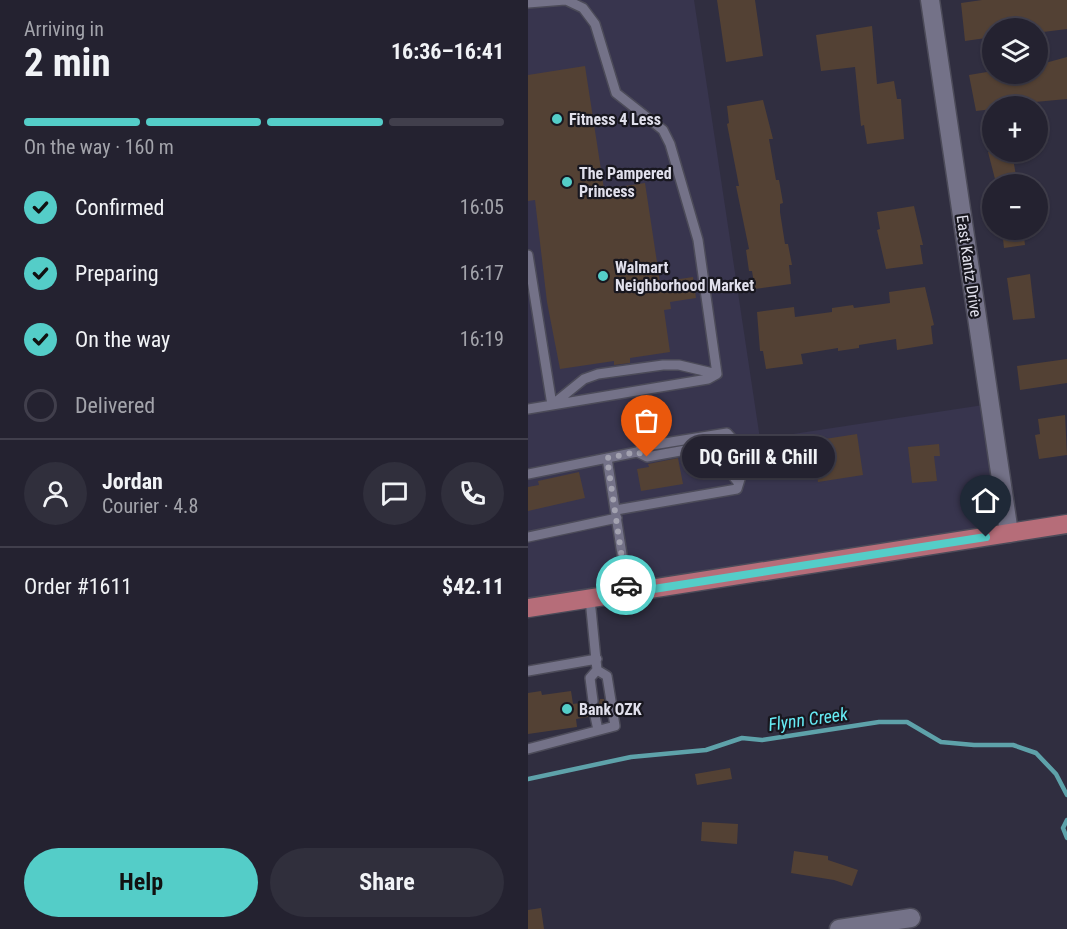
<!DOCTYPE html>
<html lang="en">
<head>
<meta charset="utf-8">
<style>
  :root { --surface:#242230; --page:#302f3c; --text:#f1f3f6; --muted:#a3a4ab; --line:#413f4c; --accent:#54cdc8 }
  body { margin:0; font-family:"Roboto Condensed",sans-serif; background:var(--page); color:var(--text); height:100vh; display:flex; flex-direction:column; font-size:22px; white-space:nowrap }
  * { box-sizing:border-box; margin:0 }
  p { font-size:20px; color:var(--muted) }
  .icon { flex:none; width:33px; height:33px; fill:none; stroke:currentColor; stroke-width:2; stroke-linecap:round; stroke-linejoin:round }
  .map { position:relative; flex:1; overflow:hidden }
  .sheet { display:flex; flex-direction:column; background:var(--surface); width:528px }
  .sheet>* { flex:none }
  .controls { position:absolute; left:454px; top:18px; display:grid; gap:12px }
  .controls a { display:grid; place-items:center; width:66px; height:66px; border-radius:50%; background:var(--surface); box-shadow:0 2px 4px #0004,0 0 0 2px var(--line); font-size:30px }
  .pin { position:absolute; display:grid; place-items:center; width:51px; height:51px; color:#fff; margin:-62px -26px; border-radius:50% 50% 50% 0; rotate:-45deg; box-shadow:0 0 6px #0007 }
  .pin .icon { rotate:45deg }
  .courier { position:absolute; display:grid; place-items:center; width:60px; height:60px; margin:-30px; border:4px solid #54cdc8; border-radius:50%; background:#fff; color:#222; box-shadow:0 2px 8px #0007 }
  .bubble { position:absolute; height:42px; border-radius:21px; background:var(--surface); box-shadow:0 2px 4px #0004,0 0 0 2px var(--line); font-size:20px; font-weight:700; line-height:42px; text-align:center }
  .head em { font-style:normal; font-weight:700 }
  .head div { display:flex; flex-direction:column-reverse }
  .head { display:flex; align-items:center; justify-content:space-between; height:102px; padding:0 24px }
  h1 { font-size:39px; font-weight:700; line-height:45px }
  .bar { display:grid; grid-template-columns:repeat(4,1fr); gap:9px 6px; align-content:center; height:72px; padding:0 24px }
  .bar i { height:8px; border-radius:4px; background:var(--line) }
  .bar .current { background:var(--accent) }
  .bar p { grid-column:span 4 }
  .line { display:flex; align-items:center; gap:15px; padding:0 24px; border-top:2px solid var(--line) }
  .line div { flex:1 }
  .round { display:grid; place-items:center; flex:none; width:63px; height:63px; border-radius:32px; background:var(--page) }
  ol { padding:0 24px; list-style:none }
  li { display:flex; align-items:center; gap:18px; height:66px }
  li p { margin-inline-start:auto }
  li .icon { padding:6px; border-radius:50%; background:var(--accent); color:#111; stroke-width:4 }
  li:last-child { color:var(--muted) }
  li i { width:33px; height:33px; border:3px solid var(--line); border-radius:50% }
  .primary-button { display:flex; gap:12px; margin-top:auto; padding:12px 24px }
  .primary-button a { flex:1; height:69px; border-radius:36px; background:var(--accent); color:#111; font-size:24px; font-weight:700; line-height:69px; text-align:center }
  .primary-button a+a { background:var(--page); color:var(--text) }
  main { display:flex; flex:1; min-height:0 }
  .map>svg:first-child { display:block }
</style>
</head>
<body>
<main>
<section class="sheet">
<div class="head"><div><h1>2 min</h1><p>Arriving in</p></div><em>16:36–16:41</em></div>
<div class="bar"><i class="current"></i><i class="current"></i><i class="current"></i><i></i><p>On the way · 160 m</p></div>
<ol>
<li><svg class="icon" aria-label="check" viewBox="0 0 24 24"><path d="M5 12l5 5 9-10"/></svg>Confirmed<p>16:05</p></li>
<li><svg class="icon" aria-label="check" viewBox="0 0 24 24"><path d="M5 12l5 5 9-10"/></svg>Preparing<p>16:17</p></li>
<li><svg class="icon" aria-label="check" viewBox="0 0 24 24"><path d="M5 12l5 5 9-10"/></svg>On the way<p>16:19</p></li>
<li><i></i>Delivered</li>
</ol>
<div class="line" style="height:108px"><a class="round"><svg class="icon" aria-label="person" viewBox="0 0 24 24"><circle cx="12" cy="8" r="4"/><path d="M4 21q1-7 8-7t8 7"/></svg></a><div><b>Jordan</b><p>Courier · 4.8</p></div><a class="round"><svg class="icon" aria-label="chat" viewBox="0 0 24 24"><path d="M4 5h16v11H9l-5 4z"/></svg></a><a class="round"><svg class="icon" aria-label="phone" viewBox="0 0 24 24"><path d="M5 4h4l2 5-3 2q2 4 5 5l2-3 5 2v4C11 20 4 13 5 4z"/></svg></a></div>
<div class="line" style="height:78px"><div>Order #1611</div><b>$42.11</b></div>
<div class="primary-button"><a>Help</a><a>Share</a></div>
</section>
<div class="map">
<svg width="539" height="929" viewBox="0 0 539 929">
  <rect width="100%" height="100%" fill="#302e40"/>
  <path fill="#38354e" d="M0 0H166L232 439 462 404 481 533 0 608Z"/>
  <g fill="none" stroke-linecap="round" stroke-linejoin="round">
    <path stroke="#5ea2aa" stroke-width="4.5" d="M0 779 103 757 178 750 214 738 234 740 351 722H379L413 742 446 745H485L508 753 528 774 539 795
      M539 820 535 828 539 838"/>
  </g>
  <path fill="#534134" d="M189 0H227L235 56 198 62Z
    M454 0H539V29L515 32 510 28H465V37L437 41 433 3Z
    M344 26 349 84 366 81 369 99H373L376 139 339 144 336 125 333 126 327 67 293 71 288 35Z
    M539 57V99L465 106V109L448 111 441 75 465 71V74H510V65Z
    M57 66 76 189 117 183 132 282 165 277 168 298 142 302 143 309 136 310 142 352 102 358V363L86 365V361L32 369 19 302 7 200 0 201V75Z
    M235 100 245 139H241L248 180H251L255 203 252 204V212L257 244H260L264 265H261L263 284 227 289 224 271H221L218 250 221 249 208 186H211L199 124 201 123 199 106Z
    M460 152H484L488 176 467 179Z
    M386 206 395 245H392L395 264 358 269 349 230 352 229 349 212Z
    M474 230H495L497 245 476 248Z
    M502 274 507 318 485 320 479 278Z
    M397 287 406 325 403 326 405 344 369 350 368 339 331 345V348L310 351V348L273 354 275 364 238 369 235 351H232L229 312 266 307 267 317 304 312V308L325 305 326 308 362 303 361 292Z
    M539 359V383L492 390 489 366Z
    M537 415 539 455 511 459 507 435 512 434 510 419Z
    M329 434 335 475 290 482 284 441Z
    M411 444 412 456H406L409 481 384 483 380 447Z
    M150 458 155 484 113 491 109 469 121 467 120 464Z
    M51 472 57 498 0 511V487L11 485 10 481Z
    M13 691 14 695 43 691 45 704 58 702 65 708 70 706 72 699H76L78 714 65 710 60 717 48 719 49 727 0 734V693Z
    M202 768 204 779 169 785 167 774Z
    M174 822 210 824 209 844 173 841Z
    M266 851 300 856V860L330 870 324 886 306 880 263 873Z
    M13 908 16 929H0V910Z"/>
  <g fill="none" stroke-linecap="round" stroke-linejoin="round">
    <g stroke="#4c4b59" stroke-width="12">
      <path id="lane" d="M0 3 37 0
        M0 255 24 405 56 379 70 374 135 365H151L189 374
        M0 409 180 379 189 374 170 240 142 144 135 130 88 93 67 24 55 8 38 0
        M109 452 119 457 191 444 200 449 205 476 210 482
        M79 458 100 593
        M0 474 109 452 118 446 199 433 208 443 213 476 209 489 88 510
        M0 537 89 518
        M62 599 69 670 62 678 65 701
        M0 671 69 659
        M67 716 70 730
        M0 749 87 726 79 676 69 670"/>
    </g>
    <g stroke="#4c4b59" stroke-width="21">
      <path id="street" d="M402 0 481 533
        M311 929 383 918"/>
    </g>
    <g stroke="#4c4b59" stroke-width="21">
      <path id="primary" d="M0 608 539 524"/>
    </g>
    <use href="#lane" stroke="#747288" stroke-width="9"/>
    <use href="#street" stroke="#747288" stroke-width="18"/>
    <use href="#primary" stroke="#b66d79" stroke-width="18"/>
  </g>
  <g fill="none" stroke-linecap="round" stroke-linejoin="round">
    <path stroke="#a3a2b0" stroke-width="6" stroke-dasharray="0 10.8" d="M98 585 79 458 109 452 119 457"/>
    <path stroke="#54cdc8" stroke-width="8" d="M98 585 100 593 458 537"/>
  </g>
  <g fill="#54cdc8" stroke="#18171f" stroke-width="2">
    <circle cx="29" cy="119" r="6"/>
    <circle cx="39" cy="182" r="6"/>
    <circle cx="75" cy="276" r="6"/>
    <circle cx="39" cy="709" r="6"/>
  </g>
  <g text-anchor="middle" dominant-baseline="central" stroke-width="4.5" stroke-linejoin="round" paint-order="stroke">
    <g font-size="16" font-weight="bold" fill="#e1e0ec" stroke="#18171f" text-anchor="start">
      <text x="41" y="119">Fitness 4 Less</text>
      <text x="51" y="173">The Pampered<tspan x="51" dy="18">Princess</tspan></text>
      <text x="87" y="267">Walmart<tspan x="87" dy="18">Neighborhood Market</tspan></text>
      <text x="51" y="709">Bank OZK</text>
    </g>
    <g font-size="16" fill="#e1e0ec" stroke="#18171f">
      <text transform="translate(441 266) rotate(82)">East Kantz Drive</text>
    </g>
    <g font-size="18" font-style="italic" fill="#66ecf5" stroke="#18171f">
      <text transform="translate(280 719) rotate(-8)">Flynn Creek</text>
    </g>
  </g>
</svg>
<div class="controls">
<a><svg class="icon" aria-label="layers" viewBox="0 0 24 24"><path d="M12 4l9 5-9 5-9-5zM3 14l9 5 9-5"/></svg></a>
<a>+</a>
<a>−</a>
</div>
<div class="pin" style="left:119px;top:457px;background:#ea580c"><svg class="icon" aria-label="bag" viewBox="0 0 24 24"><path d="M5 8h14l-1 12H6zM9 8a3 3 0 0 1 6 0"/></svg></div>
<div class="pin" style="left:458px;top:537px;background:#1f2937"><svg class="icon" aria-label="home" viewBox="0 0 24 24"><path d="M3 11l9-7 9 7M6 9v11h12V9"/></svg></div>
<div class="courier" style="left:98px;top:585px"><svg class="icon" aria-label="car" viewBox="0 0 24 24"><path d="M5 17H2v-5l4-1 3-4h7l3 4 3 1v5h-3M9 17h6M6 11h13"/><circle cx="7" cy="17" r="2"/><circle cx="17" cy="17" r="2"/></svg></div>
<div class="bubble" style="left:154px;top:436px;width:153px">DQ Grill &amp; Chill</div>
</div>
</main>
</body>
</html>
